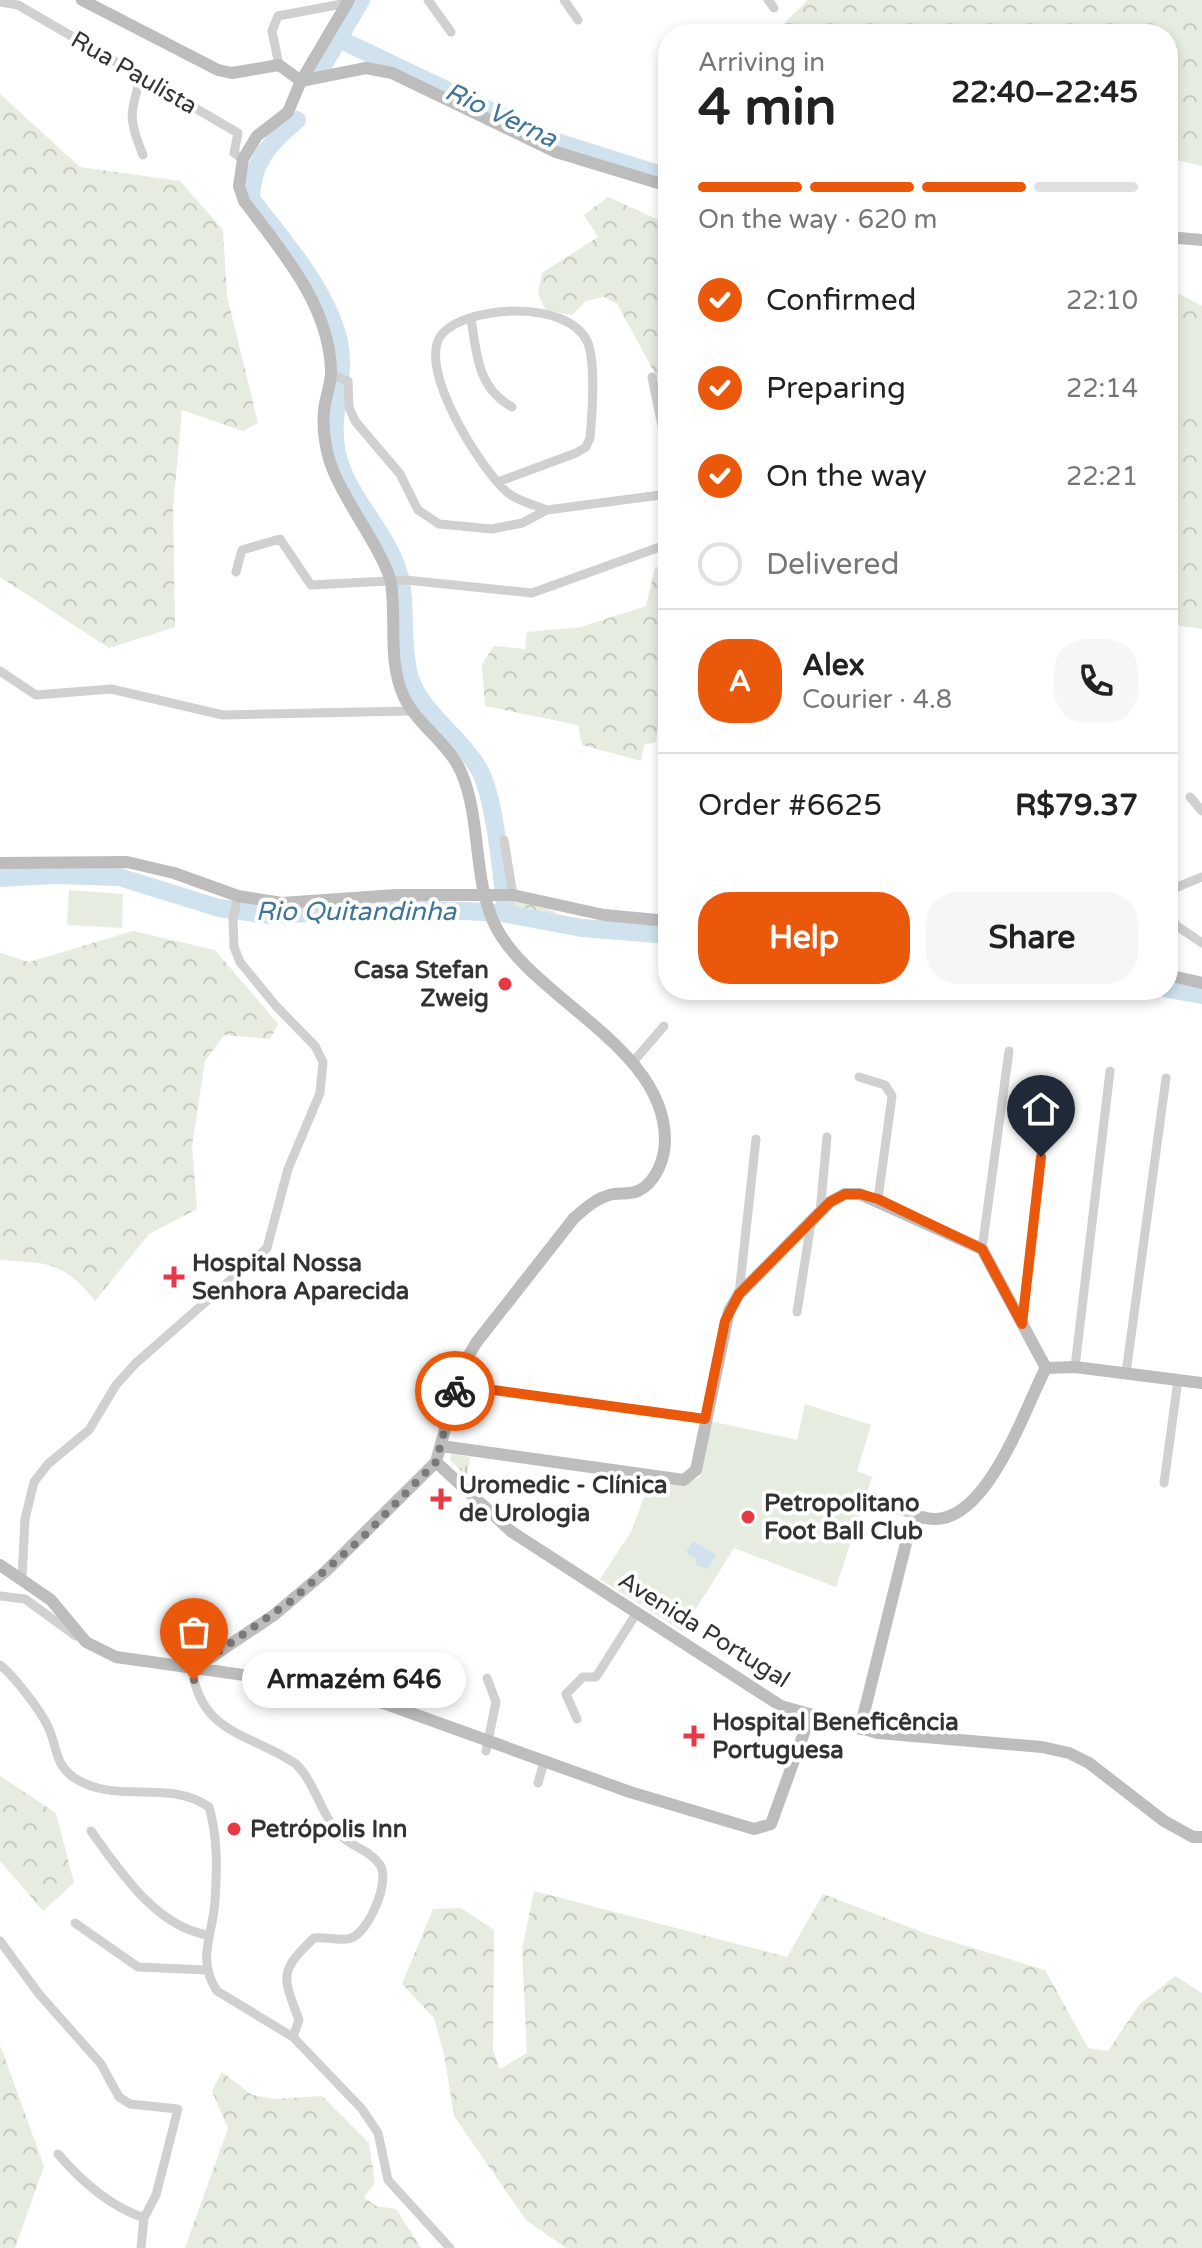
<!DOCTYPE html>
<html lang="en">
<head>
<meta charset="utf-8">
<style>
  :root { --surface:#fff; --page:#f6f6f6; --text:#222; --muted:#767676; --line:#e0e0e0; --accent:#ea580c }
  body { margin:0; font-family:"Varela Round",sans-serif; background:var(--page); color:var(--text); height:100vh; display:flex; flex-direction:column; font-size:30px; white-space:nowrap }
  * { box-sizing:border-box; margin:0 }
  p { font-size:26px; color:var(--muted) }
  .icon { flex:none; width:44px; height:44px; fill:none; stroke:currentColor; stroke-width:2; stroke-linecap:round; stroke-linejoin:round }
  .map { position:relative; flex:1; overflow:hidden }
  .side { position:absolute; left:658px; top:24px; width:520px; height:976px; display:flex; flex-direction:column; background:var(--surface); border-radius:32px; box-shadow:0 4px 12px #0003 }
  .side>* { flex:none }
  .pin { position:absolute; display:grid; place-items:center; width:68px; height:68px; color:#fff; margin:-82px -34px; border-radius:50% 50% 50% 0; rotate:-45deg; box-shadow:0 0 8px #0007 }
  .pin .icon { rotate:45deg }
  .courier { position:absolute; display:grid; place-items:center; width:80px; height:80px; margin:-40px; border:6px solid #ea580c; border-radius:50%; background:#fff; color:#222; box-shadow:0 2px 10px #0007 }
  .bubble { position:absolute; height:56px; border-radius:28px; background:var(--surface); box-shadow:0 4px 12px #0003; font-size:26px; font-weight:700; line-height:56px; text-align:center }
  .summary em { font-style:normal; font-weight:700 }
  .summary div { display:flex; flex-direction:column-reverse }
  .summary { display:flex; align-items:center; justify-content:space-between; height:136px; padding:0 40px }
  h1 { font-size:52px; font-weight:700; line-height:60px }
  .bar { display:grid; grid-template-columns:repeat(4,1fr); gap:12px 8px; align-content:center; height:96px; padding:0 40px }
  .bar i { height:10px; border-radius:6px; background:var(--line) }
  .bar .selected { background:var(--accent) }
  .bar p { grid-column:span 4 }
  .line { display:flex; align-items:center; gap:20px; padding:0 40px; border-top:2px solid var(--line) }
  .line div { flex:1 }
  .round { display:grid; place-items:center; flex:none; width:84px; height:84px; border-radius:32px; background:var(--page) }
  ol { padding:0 40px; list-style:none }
  li { display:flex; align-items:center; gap:24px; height:88px }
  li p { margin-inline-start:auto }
  li .icon { padding:8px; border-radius:50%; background:var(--accent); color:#fff; stroke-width:4 }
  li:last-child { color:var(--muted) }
  li i { width:44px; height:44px; border:4px solid var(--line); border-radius:50% }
  .primary-button { display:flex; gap:16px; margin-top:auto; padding:16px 40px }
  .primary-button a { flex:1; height:92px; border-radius:32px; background:var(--accent); color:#fff; font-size:32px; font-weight:700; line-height:92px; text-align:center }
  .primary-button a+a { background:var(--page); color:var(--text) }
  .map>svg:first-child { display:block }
</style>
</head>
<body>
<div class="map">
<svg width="1202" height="2248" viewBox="0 0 1202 2248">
  <defs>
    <pattern id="grass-tufts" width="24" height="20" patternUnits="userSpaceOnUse" patternTransform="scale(2)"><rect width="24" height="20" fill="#e6ecdf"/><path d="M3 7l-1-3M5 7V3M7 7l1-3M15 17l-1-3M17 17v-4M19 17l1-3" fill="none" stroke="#c6cbc0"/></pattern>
    <pattern id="forest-crowns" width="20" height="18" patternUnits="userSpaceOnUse" patternTransform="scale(2)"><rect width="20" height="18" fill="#e6ecdf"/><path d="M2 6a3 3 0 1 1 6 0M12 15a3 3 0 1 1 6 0" fill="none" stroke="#c6cbc0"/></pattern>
  </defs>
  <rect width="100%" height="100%" fill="#fff"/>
  <path fill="url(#grass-tufts)" d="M451 1454 470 1457 467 1477 450 1460Z"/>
  <path fill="url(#forest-crowns)" d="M808 0H1202V166L1168 158V34H773Z
    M0 94 80 167 180 181 223 230 227 296 258 423 243 431 182 410 173 508 175 627 109 648 0 577Z
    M608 197 668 224V397L617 304 604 297 586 301 572 315 546 311 538 294 542 273 598 237 584 215Z
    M1168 288 1202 306V629L1168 624Z
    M655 567 668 568V638L656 742 644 745 641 761 582 745 578 725 485 706 482 664 494 646 525 649 527 632 581 627 646 606Z
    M507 897 556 912V920L509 912Z
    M133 931 215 950 278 1024 270 1039 224 1035 205 1061 192 1146 197 1209 149 1234 95 1301C63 1261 48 1263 0 1260V953L29 962Z
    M0 1776 56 1813 74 1883 43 1911 0 1861Z
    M534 1891 787 1957 823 1894 927 1934 1045 1970 1088 2048 1108 2051 1139 2005 1175 1976 1202 1993V2248H566L526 2220 454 2116 444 2054 434 2018 402 1984 433 1909 461 1908 494 1930 493 2050 500 2069 527 2053 522 1950Z
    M0 2045 44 2166 15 2248H0Z
    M222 2072 252 2095 274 2099 322 2096 369 2143 375 2183 364 2197 376 2206 396 2209 421 2248H185L228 2128 212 2091Z"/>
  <path fill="#e6ecdf" d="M1193 323 1202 367V399L1168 406V328Z
    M69 890 123 894 122 928 67 925Z
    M805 1404 871 1425 857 1471 872 1477 836 1587 734 1548 682 1631 600 1579 631 1532 650 1481 683 1486 700 1477 710 1421 797 1440Z"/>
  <path fill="#cfe2ee" d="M693 1541 716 1555 708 1569 696 1565V1559L686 1552Z"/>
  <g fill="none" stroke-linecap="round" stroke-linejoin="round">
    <path stroke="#cfe2ee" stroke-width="18" d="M339 39 551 140 668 177
      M321 69 361 0
      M297 120C269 144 252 161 251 199 284 241 342 307 341 362 341 393 330 421 337 453 346 496 385 529 398 571 408 603 400 641 409 674 419 713 461 736 480 771 496 802 501 877 507 914
      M0 878 54 875 119 877 219 908 270 915 396 909 465 911 502 913 582 928 668 935
      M1168 989 1202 995"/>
    <path stroke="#d0d0d0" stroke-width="9" d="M428 0 451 32
      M564 0 578 20
      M768 0 774 8
      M0 2 18 5 238 133 234 153 243 159
      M279 65 272 31 278 16 347 3
      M141 78C129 113 129 121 143 155
      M471 319C477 354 477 388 512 407
      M332 375 348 381 349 407 355 421 400 474 418 510 439 524 492 529 522 523 547 510 668 494
      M652 377 668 455
      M498 482 576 453 586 447 590 438C592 416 596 360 587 341 567 300 470 305 443 333 413 364 482 471 508 493 519 502 535 505 547 510
      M236 572 242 550 280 539 311 585 406 580 532 593 668 544
      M0 671 36 695 111 689 223 715 411 711
      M1190 797 1202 811
      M504 840 513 895
      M1168 903 1175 888 1202 877
      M1168 913 1177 926 1202 943
      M633 1062 664 1026
      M859 1077 885 1085 892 1096 878 1199
      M820 1213 827 1137
      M982 1249 1009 1051
      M739 1294 756 1139
      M797 1312 811 1223
      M1022 1324 1044 1129
      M1075 1367 1110 1071
      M1126 1373 1166 1078
      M457 1385 705 1419
      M1164 1483 1178 1380
      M878 1504 922 1517
      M22 1579 25 1519 34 1482 48 1464 89 1430 116 1385 136 1363 267 1248 288 1169 320 1093 323 1062 315 1046 276 1006 240 962 234 947 233 919 238 896
      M0 1596 25 1599 76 1636
      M0 1665C14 1676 42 1712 49 1729 57 1747 55 1764 73 1777 116 1806 167 1778 209 1807 218 1837 217 1870 215 1901 213 1935 196 1959 217 1991L293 2037 362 2109 378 2133 388 2180 450 2248
      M192 1670C202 1735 250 1733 296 1764 315 1783 320 1811 337 1832 349 1847 370 1849 380 1865 391 1881 368 1933 351 1938 340 1942 326 1936 314 1938 278 1972 283 1977 299 2020L293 2037
      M577 1719 566 1694 583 1677H596L636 1614
      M486 1751 496 1702 487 1678
      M538 1783 544 1762
      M91 1831C120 1871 156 1927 208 1935
      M75 1923 138 1967 206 1970
      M0 1941 39 1994 101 2064 119 2097 130 2104 178 2109 156 2195 144 2218 141 2248
      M58 2154C82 2182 109 2206 144 2218"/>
    <path stroke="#bdbdbd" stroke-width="12" d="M82 0 218 70 232 73 279 65 301 81
      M301 81 366 68 392 73 556 152 668 186
      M1168 237 1202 240
      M0 863 127 862 174 873 238 896 282 903 396 895H513L604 915 668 921
      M1168 975 1202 983
      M1046 1368 1075 1367 1202 1383
      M441 1446 684 1480 696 1470 729 1311 739 1294 830 1202 845 1194H860L982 1249 1046 1368
      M436 1462 512 1532 781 1706 878 1733 1042 1747 1069 1753 1089 1763 1164 1821 1193 1837H1202
      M0 1565 51 1600 86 1642 116 1657 328 1687 361 1695 630 1792 754 1829 771 1824 810 1716
      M192 1670 274 1615 326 1571 436 1462 462 1367 476 1343 574 1218C585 1209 595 1199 609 1195 618 1192 629 1195 638 1191 656 1183 665 1158 665 1140 665 1044 526 997 493 921 473 875 481 820 462 774 450 744 418 726 404 697 387 660 397 621 391 583 385 554 345 502 333 470 326 453 322 430 324 411 325 397 332 383 331 369 328 303 282 252 244 201L239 186 243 159 257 136 288 112 301 81 349 0
      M860 1729 909 1531 922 1517C984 1537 1025 1406 1046 1368"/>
  </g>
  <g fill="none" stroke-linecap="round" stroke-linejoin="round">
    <path stroke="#7a7a7a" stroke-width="8" stroke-dasharray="0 14.4" d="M194 1680 192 1670 291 1601 364 1536 436 1462 455 1391"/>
    <path stroke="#ea580c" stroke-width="10" d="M455 1391 457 1385 705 1419 725 1321 739 1294 830 1202 845 1194H860L878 1199 982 1249 1022 1324 1041 1157"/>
  </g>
  <g fill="#e63946" stroke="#fff" stroke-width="3">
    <circle cx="505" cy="984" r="8"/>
    <path d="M170 1265h8v8h8v8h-8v8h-8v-8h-8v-8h8z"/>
    <path d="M437 1487h8v8h8v8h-8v8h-8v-8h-8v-8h8z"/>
    <circle cx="748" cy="1517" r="8"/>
    <path d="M690 1724h8v8h8v8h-8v8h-8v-8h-8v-8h8z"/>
    <circle cx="234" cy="1829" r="8"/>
  </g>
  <g text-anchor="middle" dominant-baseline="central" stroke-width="8" stroke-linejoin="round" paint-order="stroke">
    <g font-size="24" fill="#333" stroke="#fff">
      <text transform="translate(134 73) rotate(30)">Rua Paulista</text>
      <text transform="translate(704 1630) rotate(32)">Avenida Portugal</text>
    </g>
    <g font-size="24" font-weight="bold" fill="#333" stroke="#fff" text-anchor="start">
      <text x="489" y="970" text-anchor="end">Casa Stefan<tspan x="489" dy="28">Zweig</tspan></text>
      <text x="192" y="1263">Hospital Nossa<tspan x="192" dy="28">Senhora Aparecida</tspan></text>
      <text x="459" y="1485">Uromedic - Clínica<tspan x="459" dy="28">de Urologia</tspan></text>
      <text x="764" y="1503">Petropolitano<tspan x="764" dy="28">Foot Ball Club</tspan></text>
      <text x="712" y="1722">Hospital Beneficência<tspan x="712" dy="28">Portuguesa</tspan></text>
      <text x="250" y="1829">Petrópolis Inn</text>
    </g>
    <g font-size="26" font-style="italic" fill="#3f7597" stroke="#fff">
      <text transform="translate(501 115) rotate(25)">Rio Verna</text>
      <text x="356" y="911">Rio Quitandinha</text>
    </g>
  </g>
</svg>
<div class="pin" style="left:194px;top:1680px;background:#ea580c"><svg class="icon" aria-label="bag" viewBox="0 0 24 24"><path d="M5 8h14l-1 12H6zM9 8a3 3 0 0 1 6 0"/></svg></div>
<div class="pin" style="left:1041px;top:1157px;background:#1f2937"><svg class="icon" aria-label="home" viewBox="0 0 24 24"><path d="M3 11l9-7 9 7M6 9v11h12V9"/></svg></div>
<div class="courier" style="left:455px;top:1391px"><svg class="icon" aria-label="bike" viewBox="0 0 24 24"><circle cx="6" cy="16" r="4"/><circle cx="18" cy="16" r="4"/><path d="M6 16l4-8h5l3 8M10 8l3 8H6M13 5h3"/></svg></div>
<div class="bubble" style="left:242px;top:1652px;width:224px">Armazém 646</div>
<section class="side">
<div class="summary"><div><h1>4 min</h1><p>Arriving in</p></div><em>22:40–22:45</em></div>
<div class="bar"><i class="selected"></i><i class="selected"></i><i class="selected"></i><i></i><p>On the way · 620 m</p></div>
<ol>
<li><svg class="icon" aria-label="check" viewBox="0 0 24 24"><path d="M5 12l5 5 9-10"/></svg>Confirmed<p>22:10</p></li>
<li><svg class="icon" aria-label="check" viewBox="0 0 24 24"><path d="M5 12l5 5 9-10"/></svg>Preparing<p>22:14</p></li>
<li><svg class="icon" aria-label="check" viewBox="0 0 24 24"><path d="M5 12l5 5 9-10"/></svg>On the way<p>22:21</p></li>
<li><i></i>Delivered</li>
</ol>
<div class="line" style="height:144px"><b class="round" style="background:var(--accent);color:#fff">A</b><div><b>Alex</b><p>Courier · 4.8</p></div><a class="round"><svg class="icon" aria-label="phone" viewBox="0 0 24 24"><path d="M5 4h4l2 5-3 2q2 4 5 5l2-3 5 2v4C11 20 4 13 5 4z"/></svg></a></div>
<div class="line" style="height:104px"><div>Order #6625</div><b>R$79.37</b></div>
<div class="primary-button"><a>Help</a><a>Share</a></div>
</section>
</div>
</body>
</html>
